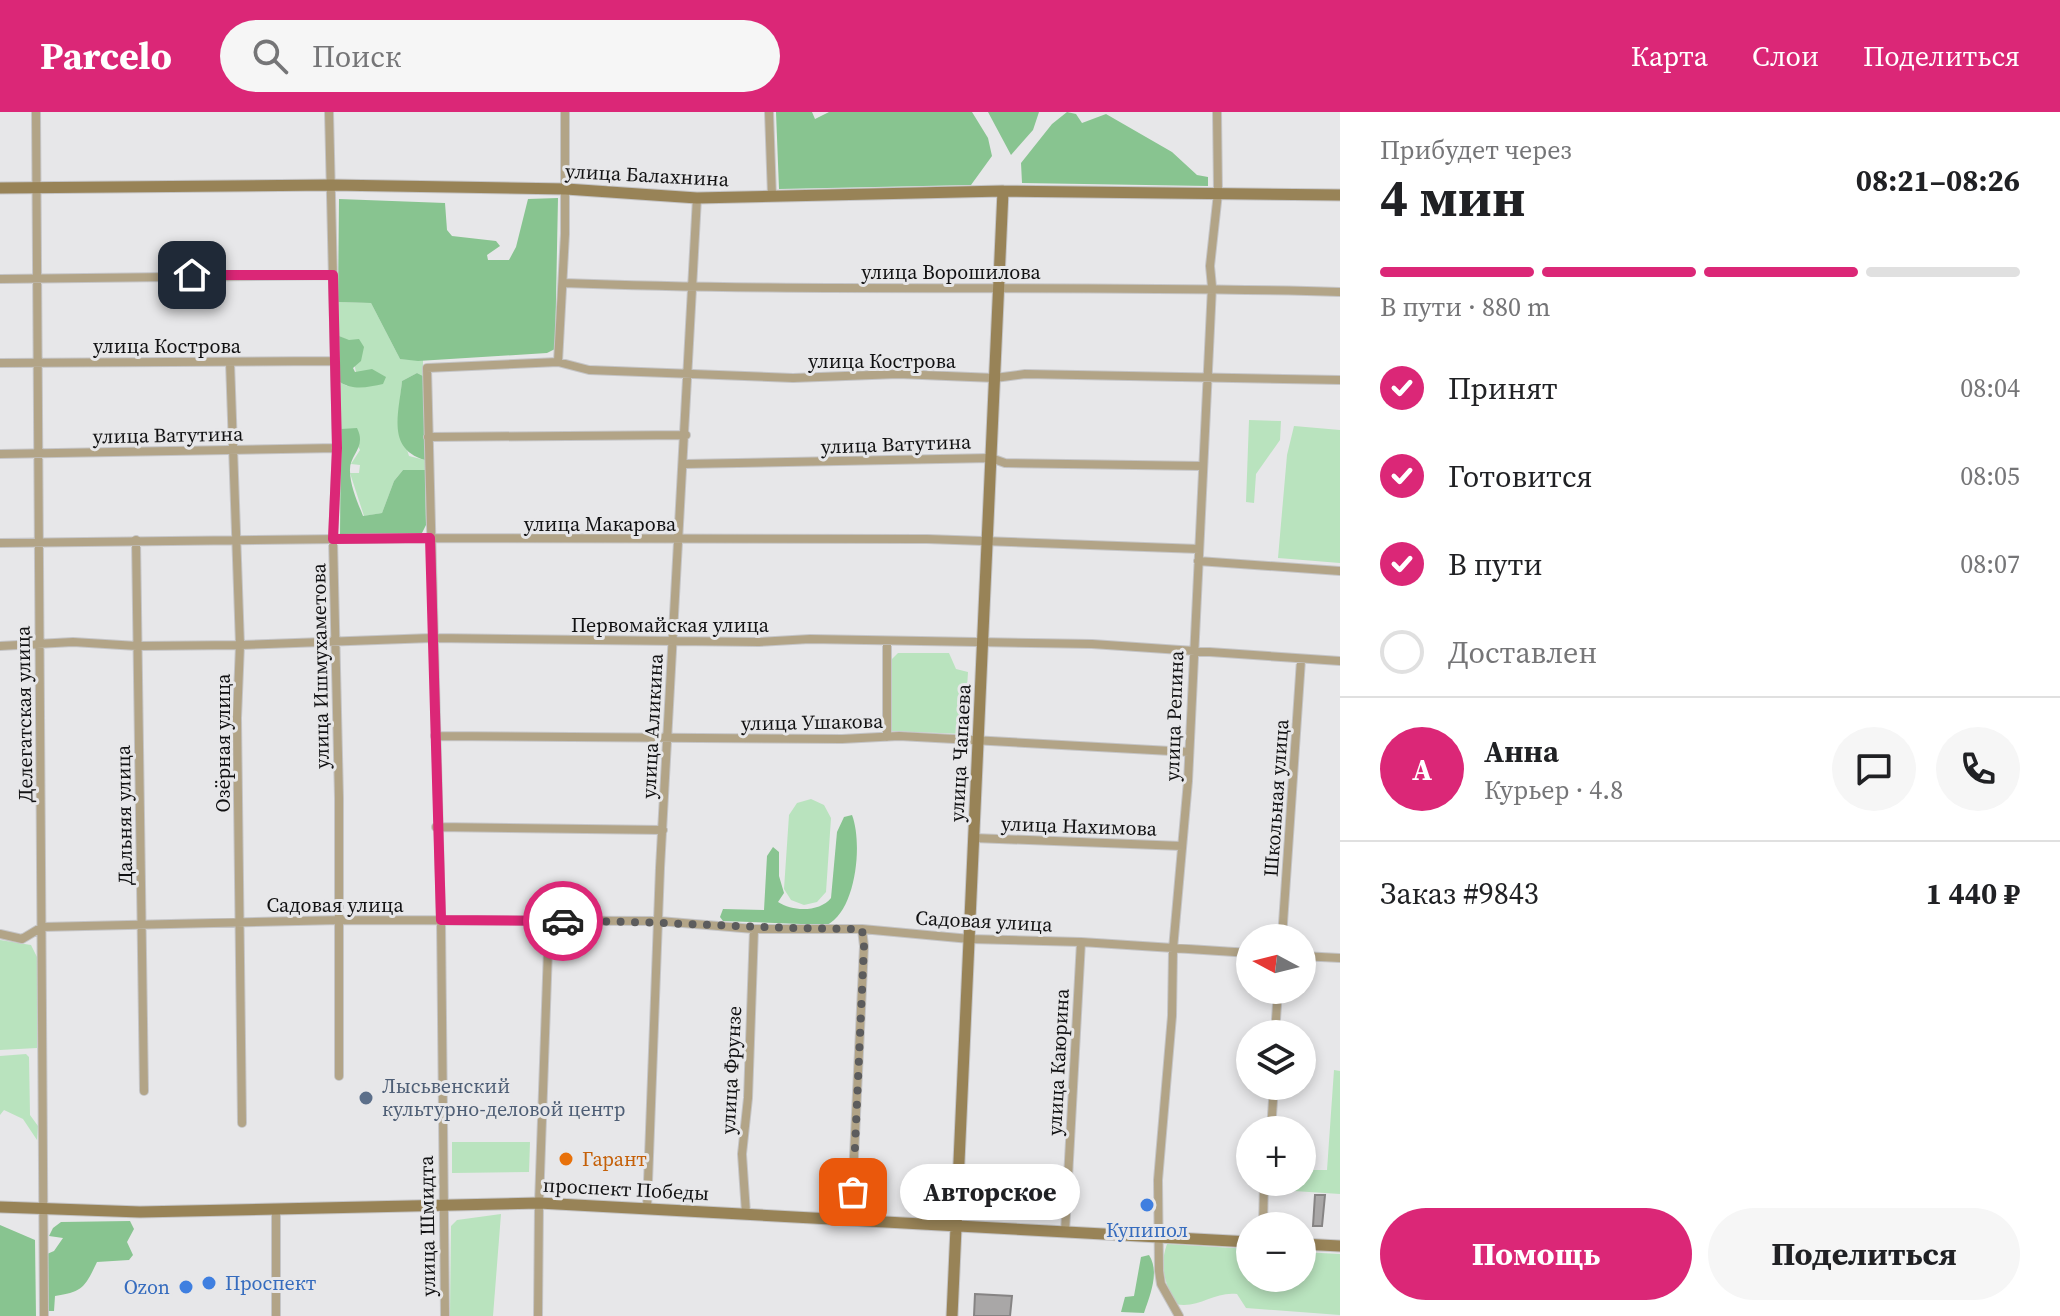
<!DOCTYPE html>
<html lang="ru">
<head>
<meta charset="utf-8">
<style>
  :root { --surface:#fff; --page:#f6f6f6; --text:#202124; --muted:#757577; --line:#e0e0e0; --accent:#db2777 }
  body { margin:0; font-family:"Source Serif 4",serif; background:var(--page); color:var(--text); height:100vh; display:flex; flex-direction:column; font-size:30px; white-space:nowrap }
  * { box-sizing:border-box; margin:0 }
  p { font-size:26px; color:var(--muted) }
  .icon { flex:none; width:44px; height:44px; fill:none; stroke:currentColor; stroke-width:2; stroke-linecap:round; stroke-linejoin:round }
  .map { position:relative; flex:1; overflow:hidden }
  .drawer { display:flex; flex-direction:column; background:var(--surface); width:720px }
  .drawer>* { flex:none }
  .needle { width:52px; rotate:277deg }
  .fabs { position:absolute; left:1236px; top:812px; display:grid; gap:16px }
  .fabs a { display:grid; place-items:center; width:80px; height:80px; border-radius:50%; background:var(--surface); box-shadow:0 4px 12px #0003; font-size:40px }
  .pin { position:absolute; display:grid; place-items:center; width:68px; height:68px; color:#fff; margin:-34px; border-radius:16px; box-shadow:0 4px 12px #0006 }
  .courier { position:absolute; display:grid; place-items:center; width:80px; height:80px; margin:-40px; border:6px solid #db2777; border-radius:50%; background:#fff; color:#222; box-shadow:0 2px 10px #0007 }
  .bubble { position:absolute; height:56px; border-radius:28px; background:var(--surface); box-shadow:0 4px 12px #0003; font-size:26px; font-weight:700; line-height:56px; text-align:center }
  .head em { font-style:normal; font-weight:700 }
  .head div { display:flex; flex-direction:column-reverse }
  .head { display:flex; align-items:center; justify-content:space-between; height:136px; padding:0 40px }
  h1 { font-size:52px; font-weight:700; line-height:60px }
  .bar { display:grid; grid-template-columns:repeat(4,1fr); gap:12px 8px; align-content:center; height:96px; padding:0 40px }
  .bar i { height:10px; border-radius:6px; background:var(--line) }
  .bar .active { background:var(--accent) }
  .bar p { grid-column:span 4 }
  .line { display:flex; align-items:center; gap:20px; padding:0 40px; border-top:2px solid var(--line) }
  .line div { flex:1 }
  .round { display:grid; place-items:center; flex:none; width:84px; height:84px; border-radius:42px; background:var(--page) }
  ol { padding:0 40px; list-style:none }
  li { display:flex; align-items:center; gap:24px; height:88px }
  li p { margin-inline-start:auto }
  li .icon { padding:8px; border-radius:50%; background:var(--accent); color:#fff; stroke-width:4 }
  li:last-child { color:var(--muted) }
  li i { width:44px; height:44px; border:4px solid var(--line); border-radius:50% }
  .button { display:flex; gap:16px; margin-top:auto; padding:16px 40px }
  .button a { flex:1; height:92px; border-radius:48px; background:var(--accent); color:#fff; font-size:32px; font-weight:700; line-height:92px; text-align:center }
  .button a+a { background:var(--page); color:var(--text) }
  header { display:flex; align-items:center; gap:48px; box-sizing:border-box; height:112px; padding:0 40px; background:var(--accent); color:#fff }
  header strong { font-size:38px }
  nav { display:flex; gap:44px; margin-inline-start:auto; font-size:28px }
  .search { width:560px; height:72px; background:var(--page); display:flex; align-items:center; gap:20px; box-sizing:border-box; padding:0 28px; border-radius:44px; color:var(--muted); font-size:30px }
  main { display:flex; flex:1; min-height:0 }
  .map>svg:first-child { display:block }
</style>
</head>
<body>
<header>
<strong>Parcelo</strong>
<div class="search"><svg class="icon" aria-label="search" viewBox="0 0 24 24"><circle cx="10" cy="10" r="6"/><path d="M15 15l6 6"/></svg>Поиск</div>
<nav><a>Карта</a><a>Слои</a><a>Поделиться</a></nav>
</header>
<main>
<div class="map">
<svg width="1340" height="1204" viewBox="0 0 1340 1204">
  <rect width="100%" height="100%" fill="#e7e7e9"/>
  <path fill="#b9e3be" d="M338 190 371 191 400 247 423 248V264L417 261 402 269 398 309 409 344 425 348V358H403L394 369 382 401 364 404 350 361H359L360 353 351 352 360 338 350 318 341 317 340 270 347 274 356 260 349 229 339 224Z
    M1249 308 1281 309 1280 328 1256 362 1254 391 1246 390Z
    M1294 314 1340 318V451L1278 446 1287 343Z
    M898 541H949L956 557 968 560 964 622 890 619V549Z
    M811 687 824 693 831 706 826 780 817 790 804 793 791 788 784 777 789 703 797 691Z
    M0 828 31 833 37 845V936L0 938Z
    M26 942 29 945 30 1003 38 1014 37 1028 23 1007 4 998 0 1003V944Z
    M1334 958 1340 959V1082L1294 1079V1070H1302V1058H1327Z
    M452 1030H530L529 1060 452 1061Z
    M501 1102 493 1204H450L451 1114 457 1108Z
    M1167 1132 1250 1137V1166H1302V1140L1340 1142V1203L1246 1196 1237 1182C1215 1179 1198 1197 1176 1192 1165 1172 1159 1154 1167 1132Z"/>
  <path fill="#88c490" d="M776 0H812L815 7 829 0H972L988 26 992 44 971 73 779 77Z
    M988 0H1039L1033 18 1011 43Z
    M1067 0 1076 2 1082 11 1106 2 1172 40 1197 63 1208 65V74L1022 71 1021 51 1052 12Z
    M558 86 555 237 547 241 418 249 400 247 371 191 338 190 339 87 445 91 447 118 452 124 496 129 500 134 487 143 488 148H509L516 135 528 87Z
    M339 224 349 228 359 227 364 235 361 249 353 256 355 260 372 257 386 265 383 272C369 275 353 279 340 270Z
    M417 261 423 264 425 348C386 337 399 301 402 269Z
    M357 316C367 336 349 342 350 359 350 374 358 391 363 404L382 401 394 369 403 358H425L426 413 422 421 340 422 341 317Z
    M852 703C863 732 856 799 827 813L723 809 720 805 723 797 764 798 767 744 773 735 779 740V764L784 781 778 790C793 800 820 800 831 786L837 720 844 705Z
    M130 1109 134 1117 127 1130 133 1143 129 1148 97 1150C85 1175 83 1180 55 1184L54 1199H48L47 1142 54 1139 63 1126 49 1124 53 1116 61 1110Z
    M0 1113 35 1128 36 1204H0Z
    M1149 1143C1160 1160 1150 1183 1144 1201L1121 1200 1125 1185 1134 1184 1141 1145Z"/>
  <path fill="#a9a7a7" stroke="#868484" stroke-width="2" d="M1315 1083H1325L1322 1114H1313Z
    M975 1182 1012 1184 1010 1204H974Z"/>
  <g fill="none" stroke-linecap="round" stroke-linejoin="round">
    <g stroke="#c5c5c7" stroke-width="10">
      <path id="street" d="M36 0 44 1204
        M329 0 337 336 333 427 339 686V964
        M769 0 772 84
        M0 167 333 163
        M563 171C822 181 1081 172 1340 180
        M230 250 240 533 237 606 242 1011
        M558 250 565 122V0
        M0 251 333 249
        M428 325 686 323
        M0 342 337 336
        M685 352 991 346 1005 351 1203 354
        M136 428 144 979
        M0 431 430 426 927 427 1199 437
        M1198 449 1340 459
        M887 529V625
        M0 534 73 530 137 534 240 533 432 526 759 530 810 527 1092 532 1340 549
        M435 624 842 627 899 624 1189 640
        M436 715 663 718
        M974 726 1182 734
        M0 822 22 827 42 815 340 808 659 809 754 817H862L970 827 1081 830 1250 841
        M1282 826 1301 548
        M1302 844 1340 846
        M1275 922 1278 878
        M1271 1018 1274 974
        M647 1096 660 756 697 86
        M746 1101 742 1042 748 986 754 817
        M851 1107 864 834 862 817
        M1263 1114 1264 1070
        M1065 1120 1081 830
        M276 1204V1099
        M445 1204 441 808 427 256 558 250 589 258 793 266 898 262 995 266 1025 262 1340 268
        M538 1204 539 1091 549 810
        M1179 1204 1161 1172 1159 1159 1158 1068 1172 904 1173 837 1188 669 1212 175 1210 154 1218 81 1217 0"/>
    </g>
    <g stroke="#c5c5c7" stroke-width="13">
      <path id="secondary" d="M0 76 332 73 566 77 697 86 1003 79 1340 83
        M0 1095 140 1100 539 1091 1250 1130
        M1302 1132 1340 1134
        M952 1204 1003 79"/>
    </g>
    <use href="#street" stroke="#b2a487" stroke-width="8"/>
    <use href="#secondary" stroke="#988357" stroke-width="11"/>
  </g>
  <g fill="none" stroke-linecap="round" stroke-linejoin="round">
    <path stroke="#5c5c5d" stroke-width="8" stroke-dasharray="0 14.4" d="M563 809C663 809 762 817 862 817L864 834 853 1080"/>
    <path stroke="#db2777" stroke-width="10" d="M192 163H333L337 336 333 427 430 426 441 808 563 809"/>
  </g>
  <circle fill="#5c6f8a" stroke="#e7e7e9" stroke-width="3" cx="366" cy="986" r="8"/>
  <circle fill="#e8710a" stroke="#e7e7e9" stroke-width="3" cx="566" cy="1047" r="8"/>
  <g fill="#3f7fe0" stroke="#e7e7e9" stroke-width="3">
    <circle cx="1147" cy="1093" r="8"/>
    <circle cx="209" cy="1171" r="8"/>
    <circle cx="186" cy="1175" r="8"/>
  </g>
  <g text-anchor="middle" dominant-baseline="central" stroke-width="6" stroke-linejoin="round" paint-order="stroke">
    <g font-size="20" fill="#111112" stroke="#e7e7e9">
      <text transform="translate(647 63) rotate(3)">улица Балахнина</text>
      <text x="951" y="160">улица Ворошилова</text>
      <text x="167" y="234">улица Кострова</text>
      <text x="882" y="249">улица Кострова</text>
      <text transform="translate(168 323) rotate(-1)">улица Ватутина</text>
      <text transform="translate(896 332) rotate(-2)">улица Ватутина</text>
      <text x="600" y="412">улица Макарова</text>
      <text x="670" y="513">Первомайская улица</text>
      <text transform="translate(320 554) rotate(-91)">улица Ишмухаметова</text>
      <text transform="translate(24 602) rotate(-91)">Делегатская улица</text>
      <text transform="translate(1174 604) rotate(-88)">улица Репина</text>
      <text transform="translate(812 610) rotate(-1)">улица Ушакова</text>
      <text transform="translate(652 614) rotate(-87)">улица Аликина</text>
      <text transform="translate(223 631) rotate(-90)">Озёрная улица</text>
      <text transform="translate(960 641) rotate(-87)">улица Чапаева</text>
      <text transform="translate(1276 686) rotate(-86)">Школьная улица</text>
      <text transform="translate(124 703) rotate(-91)">Дальняя улица</text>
      <text transform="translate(1079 714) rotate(2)">улица Нахимова</text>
      <text x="335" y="793">Садовая улица</text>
      <text transform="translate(984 809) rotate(3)">Садовая улица</text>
      <text transform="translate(1058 950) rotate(-87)">улица Каюрина</text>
      <text transform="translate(731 958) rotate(-87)">улица Фрунзе</text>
      <text transform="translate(626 1077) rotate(3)">проспект Победы</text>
      <text transform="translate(427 1114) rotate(-91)">улица Шмидта</text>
    </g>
    <g font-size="20" fill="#4e5e75" stroke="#e7e7e9" text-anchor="start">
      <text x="382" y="974">Лысьвенский<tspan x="382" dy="23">культурно-деловой центр</tspan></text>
    </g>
    <g font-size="20" fill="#c56008" stroke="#e7e7e9" text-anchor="start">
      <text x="582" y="1047">Гарант</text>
    </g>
    <g font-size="20" fill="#366cbe" stroke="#e7e7e9">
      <text x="1147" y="1118">Купипол</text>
      <text x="225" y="1171" text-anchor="start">Проспект</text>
      <text x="170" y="1175" text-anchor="end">Ozon</text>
    </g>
  </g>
</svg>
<div class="fabs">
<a><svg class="needle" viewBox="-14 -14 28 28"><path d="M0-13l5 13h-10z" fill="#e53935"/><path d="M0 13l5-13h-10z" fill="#757577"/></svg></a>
<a><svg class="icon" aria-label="layers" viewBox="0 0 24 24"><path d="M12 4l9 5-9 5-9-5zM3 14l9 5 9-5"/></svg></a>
<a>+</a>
<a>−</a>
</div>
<div class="pin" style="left:853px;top:1080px;background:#ea580c"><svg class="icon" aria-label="bag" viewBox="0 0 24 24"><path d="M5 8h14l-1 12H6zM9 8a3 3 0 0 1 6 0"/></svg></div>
<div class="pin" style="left:192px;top:163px;background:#1f2937"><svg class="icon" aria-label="home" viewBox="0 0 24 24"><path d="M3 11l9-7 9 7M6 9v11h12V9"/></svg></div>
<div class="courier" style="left:563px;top:809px"><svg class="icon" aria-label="car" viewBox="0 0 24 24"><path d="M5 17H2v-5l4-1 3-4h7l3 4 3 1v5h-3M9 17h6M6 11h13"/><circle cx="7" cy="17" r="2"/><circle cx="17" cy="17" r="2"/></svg></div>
<div class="bubble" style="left:900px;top:1052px;width:180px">Авторское</div>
</div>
<section class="drawer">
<div class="head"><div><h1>4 мин</h1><p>Прибудет через</p></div><em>08:21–08:26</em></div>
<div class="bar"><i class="active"></i><i class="active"></i><i class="active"></i><i></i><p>В пути · 880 m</p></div>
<ol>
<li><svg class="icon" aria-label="check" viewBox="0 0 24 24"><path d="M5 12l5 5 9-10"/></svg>Принят<p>08:04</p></li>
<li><svg class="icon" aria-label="check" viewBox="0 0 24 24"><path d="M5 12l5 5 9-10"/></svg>Готовится<p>08:05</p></li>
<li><svg class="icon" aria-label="check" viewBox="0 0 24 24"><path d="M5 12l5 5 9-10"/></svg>В пути<p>08:07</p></li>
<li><i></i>Доставлен</li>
</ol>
<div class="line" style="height:144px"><b class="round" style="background:var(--accent);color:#fff">А</b><div><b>Анна</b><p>Курьер · 4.8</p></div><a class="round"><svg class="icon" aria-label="chat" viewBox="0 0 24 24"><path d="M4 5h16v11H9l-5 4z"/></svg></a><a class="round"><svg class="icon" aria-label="phone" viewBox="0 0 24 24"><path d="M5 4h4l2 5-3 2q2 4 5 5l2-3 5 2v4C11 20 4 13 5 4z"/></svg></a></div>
<div class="line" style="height:104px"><div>Заказ #9843</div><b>1 440 ₽</b></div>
<div class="button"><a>Помощь</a><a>Поделиться</a></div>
</section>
</main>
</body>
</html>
